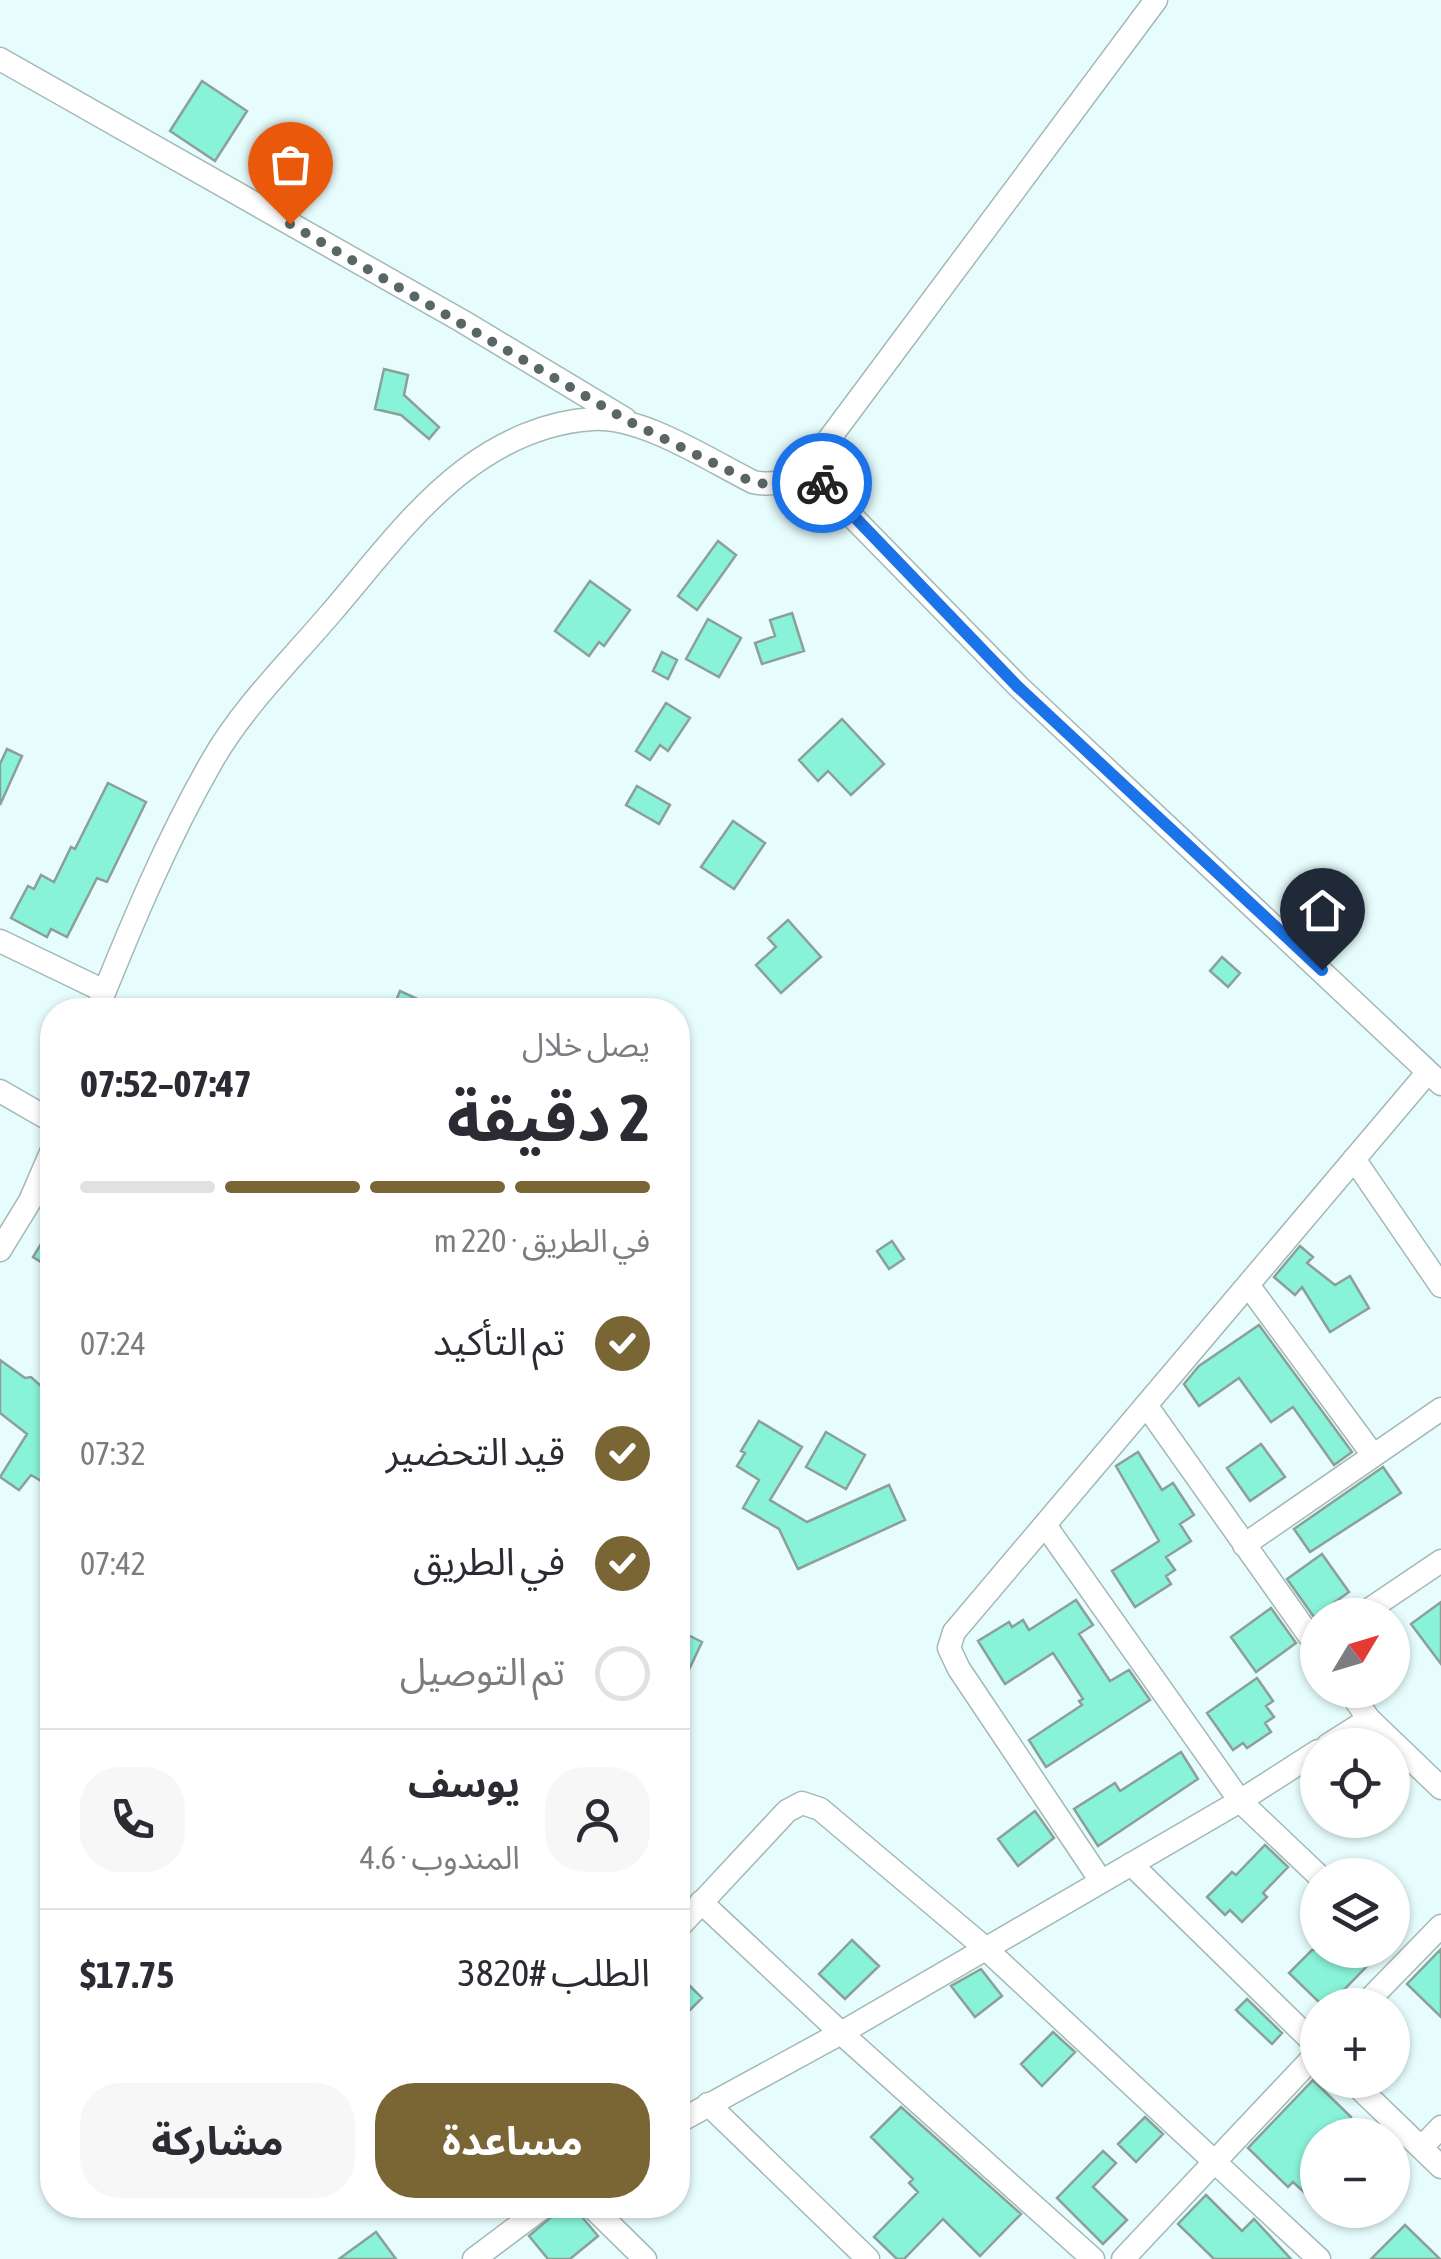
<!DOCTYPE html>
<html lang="ar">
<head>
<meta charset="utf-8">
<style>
  :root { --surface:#fff; --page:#f7f7f7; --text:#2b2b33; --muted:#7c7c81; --line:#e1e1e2; --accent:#7a6635 }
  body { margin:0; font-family:"Asap Condensed","Noto Sans Arabic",sans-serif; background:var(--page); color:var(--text); direction:rtl; height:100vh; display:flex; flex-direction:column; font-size:38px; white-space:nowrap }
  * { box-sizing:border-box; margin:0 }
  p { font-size:32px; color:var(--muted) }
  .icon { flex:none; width:55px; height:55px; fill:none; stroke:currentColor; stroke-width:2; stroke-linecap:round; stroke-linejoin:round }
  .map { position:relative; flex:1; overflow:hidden; direction:ltr }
  .details { position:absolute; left:40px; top:998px; width:650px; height:1220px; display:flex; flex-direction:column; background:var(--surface); border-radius:40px; box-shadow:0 2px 8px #0004; direction:rtl }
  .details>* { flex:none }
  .needle { width:65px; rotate:52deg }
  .buttons { position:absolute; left:1300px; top:1598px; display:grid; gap:20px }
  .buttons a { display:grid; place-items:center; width:110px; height:110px; border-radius:50%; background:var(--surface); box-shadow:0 2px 8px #0004; font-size:50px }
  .pin { position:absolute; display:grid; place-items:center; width:85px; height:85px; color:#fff; margin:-102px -42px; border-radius:50% 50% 50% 0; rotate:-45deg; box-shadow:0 0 10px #0007 }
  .pin .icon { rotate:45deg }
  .courier { position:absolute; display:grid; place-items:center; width:100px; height:100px; margin:-50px; border:8px solid #1a73e8; border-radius:50%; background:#fff; color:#222; box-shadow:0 2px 12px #0007 }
  .headline em { font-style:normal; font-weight:700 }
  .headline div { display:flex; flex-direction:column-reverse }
  .headline { display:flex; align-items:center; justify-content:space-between; height:170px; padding:0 40px }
  h1 { font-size:65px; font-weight:700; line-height:75px }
  .bar { display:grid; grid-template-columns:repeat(4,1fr); gap:15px 10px; align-content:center; height:120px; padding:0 40px }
  .bar i { height:12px; border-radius:8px; background:var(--line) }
  .bar .current { background:var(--accent) }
  .bar p { grid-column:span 4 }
  .line { display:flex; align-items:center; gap:25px; padding:0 40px; border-top:2px solid var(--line) }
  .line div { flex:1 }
  .round { display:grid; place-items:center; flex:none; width:105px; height:105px; border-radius:40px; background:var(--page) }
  ol { padding:0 40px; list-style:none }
  li { display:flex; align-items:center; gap:30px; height:110px }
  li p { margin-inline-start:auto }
  li .icon { padding:10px; border-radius:50%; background:var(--accent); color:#fff; stroke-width:4 }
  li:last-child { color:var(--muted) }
  li i { width:55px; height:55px; border:5px solid var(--line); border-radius:50% }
  .action { display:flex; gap:20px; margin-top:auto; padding:20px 40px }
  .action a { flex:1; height:115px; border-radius:40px; background:var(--accent); color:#fff; font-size:40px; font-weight:700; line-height:115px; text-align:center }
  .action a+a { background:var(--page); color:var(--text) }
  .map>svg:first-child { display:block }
</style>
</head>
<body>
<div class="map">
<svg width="1441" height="2259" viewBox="0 0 1441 2259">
  <rect width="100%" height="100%" fill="#e7fdfd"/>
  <path fill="#89f3d9" stroke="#8c9f99" stroke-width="2.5" d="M202 81 247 111 215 161 170 131Z
    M384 369 408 375 404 395 439 427 429 439 401 415 375 409Z
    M718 541 736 555 697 610 678 596Z
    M590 581 630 610 604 646 599 642 589 656 555 631Z
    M792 613 804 651 762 664 755 643 775 636 770 620Z
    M708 619 741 638 719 677 686 659Z
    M662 652 677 660 668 679 653 671Z
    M666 703 690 718 668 751 660 745 650 760 636 751Z
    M842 719 884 764 851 795 828 771 818 781 799 760Z
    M7 749 22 756 0 805V764Z
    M108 783 146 802 107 882 97 878 67 937 51 929 47 937 11 918 28 886 34 889 41 875 54 882 71 847 75 849Z
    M637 786 670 805 659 824 626 805Z
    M733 821 765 843 734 889 701 867Z
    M788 920 821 957 781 993 756 965 776 947 768 938Z
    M1222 957 1240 973 1228 987 1210 971Z
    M400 991 441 1010H392Z
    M52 1226V1269L33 1257Z
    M892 1241 904 1259 889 1269 877 1251Z
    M1300 1246 1313 1257 1307 1263 1335 1285 1350 1276 1369 1308 1330 1332 1302 1287 1295 1295 1274 1277Z
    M1259 1325 1352 1452 1334 1465 1293 1407 1271 1422 1239 1378 1199 1406 1184 1384 1199 1366Z
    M0 1360 25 1378 31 1377 52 1396V1468L43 1482 31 1475 19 1490 0 1477 27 1434 0 1413Z
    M759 1421 802 1447 770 1500 807 1522 889 1485 905 1520 798 1569 779 1529 743 1508 759 1480 737 1466 745 1453 741 1451Z
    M826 1432 865 1455 846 1489 806 1467Z
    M1261 1444 1285 1477 1250 1501 1227 1468Z
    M1138 1452 1162 1490 1173 1483 1194 1515 1180 1524 1191 1541 1166 1557 1175 1570 1166 1576 1171 1584 1135 1607 1112 1571 1159 1541 1116 1466Z
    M1383 1467 1401 1493 1310 1552 1294 1529Z
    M1322 1554 1349 1592 1314 1617 1287 1579Z
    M1076 1600 1093 1625 1079 1634 1110 1681 1129 1670 1150 1700 1046 1767 1029 1740 1082 1705 1079 1701 1083 1699 1053 1653 1005 1684 978 1641 1009 1622 1012 1627 1023 1620 1029 1630Z
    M1441 1602V1664L1411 1624Z
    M1271 1608 1296 1643 1256 1672 1231 1637Z
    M678 1630 702 1642 678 1693Z
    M1257 1678 1273 1701 1266 1706 1274 1717 1265 1723 1271 1732 1247 1748 1243 1743 1233 1750 1207 1713Z
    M1181 1752 1198 1779 1098 1846 1074 1809 1115 1783 1120 1791Z
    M1035 1811 1054 1838 1018 1866 998 1839Z
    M1265 1845 1288 1867 1263 1893 1267 1897 1242 1922 1230 1910 1225 1915 1207 1897 1232 1872 1236 1875Z
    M852 1940 879 1966 845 1999 819 1974Z
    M1441 1949V2017L1407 1984Z
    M1312 1950H1359L1371 1962 1329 2005H1322L1289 1973Z
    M981 1969 1002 1996 975 2017 951 1986Z
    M678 1974 702 1998 678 2022Z
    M1247 1999 1282 2033 1272 2044 1236 2010Z
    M1053 2032 1075 2052 1042 2086 1021 2064Z
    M1313 2080 1351 2117 1333 2135H1318V2205L1293 2182 1288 2187 1248 2148Z
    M901 2107 1021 2214 980 2256 943 2219 904 2259H897L874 2237 918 2192 909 2183 913 2179 871 2137Z
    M1145 2117 1163 2134 1136 2162 1118 2144Z
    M1103 2151 1116 2163 1093 2187 1127 2220 1103 2244 1057 2198Z
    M1206 2195 1242 2231 1254 2219 1291 2259H1214L1178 2224Z
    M565 2205H572L598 2236 570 2259H548L529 2236Z
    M1405 2225 1440 2259H1371Z
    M376 2232 396 2259H339Z"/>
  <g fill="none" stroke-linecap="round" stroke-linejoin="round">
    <g stroke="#a4b8b8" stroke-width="25">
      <path id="minor" d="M0 59 462 321 625 419
        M809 466 835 499 1019 687 1441 1084
        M0 941 104 991
        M97 1010C131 926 166 841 212 761 243 707 290 661 331 613 373 564 414 508 466 469 502 442 546 422 592 419 643 416 707 459 753 482 777 487 789 480 809 466L1156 0
        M0 1091 52 1121
        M1354 1159 1441 1286
        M0 1250 30 1201 52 1150
        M1248 1285 1373 1455
        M1146 1405 1318 1648
        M1045 1525 1240 1801 1318 1875
        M1244 1545 1441 1409
        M1361 1615 1441 1561
        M1348 1690 1369 1719 1441 1788
        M1328 1745 1369 1719
        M1131 1864 1318 2047
        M1101 1881 959 1669 949 1648 954 1632 1428 1072
        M701 1902 841 2033 1093 2259
        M678 1928 787 1811 802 1803 820 1809 985 1948 1319 2259
        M1364 2005 1441 1926
        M1351 2080 1441 2167
        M708 2104 868 2259
        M678 2122 841 2033 1240 1801 1318 1751
        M1421 2148 1441 2127
        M590 2205 645 2259
        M474 2259 546 2205
        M1123 2259 1318 2052"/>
    </g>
    <use href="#minor" stroke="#fff" stroke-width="22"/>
  </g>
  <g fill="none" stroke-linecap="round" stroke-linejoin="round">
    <path stroke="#5a6666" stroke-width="10" stroke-dasharray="0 18" d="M290 224 630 422 752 482C777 487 789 480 808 466L822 483"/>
    <path stroke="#1a73e8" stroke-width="12" d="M822 483 1018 687 1322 970"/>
  </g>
</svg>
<div class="buttons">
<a><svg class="needle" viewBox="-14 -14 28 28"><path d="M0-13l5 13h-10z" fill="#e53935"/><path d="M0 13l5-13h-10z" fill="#7c7c81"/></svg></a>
<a><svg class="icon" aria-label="locate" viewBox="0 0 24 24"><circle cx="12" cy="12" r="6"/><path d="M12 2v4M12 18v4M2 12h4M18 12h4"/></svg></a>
<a><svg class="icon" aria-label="layers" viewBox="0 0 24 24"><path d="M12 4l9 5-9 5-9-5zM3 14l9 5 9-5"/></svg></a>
<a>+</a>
<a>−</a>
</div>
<div class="pin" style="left:290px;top:224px;background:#ea580c"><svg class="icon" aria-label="bag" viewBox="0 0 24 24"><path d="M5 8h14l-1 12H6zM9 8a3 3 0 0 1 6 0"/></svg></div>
<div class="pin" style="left:1322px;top:970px;background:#1f2937"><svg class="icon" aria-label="home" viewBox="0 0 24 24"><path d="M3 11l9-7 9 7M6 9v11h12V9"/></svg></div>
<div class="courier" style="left:822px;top:483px"><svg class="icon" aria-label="bike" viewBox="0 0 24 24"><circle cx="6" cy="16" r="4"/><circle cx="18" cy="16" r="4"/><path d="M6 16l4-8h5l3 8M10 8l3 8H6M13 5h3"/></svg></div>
<section class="details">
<div class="headline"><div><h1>2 دقيقة</h1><p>يصل خلال</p></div><em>07:47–07:52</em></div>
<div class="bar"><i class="current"></i><i class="current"></i><i class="current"></i><i></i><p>في الطريق · 220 m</p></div>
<ol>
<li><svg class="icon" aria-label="check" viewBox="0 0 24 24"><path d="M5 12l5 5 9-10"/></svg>تم التأكيد<p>07:24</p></li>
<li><svg class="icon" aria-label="check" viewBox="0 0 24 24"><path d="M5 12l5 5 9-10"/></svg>قيد التحضير<p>07:32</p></li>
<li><svg class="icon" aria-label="check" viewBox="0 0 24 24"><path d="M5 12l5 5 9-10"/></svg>في الطريق<p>07:42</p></li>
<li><i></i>تم التوصيل</li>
</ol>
<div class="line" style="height:180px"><a class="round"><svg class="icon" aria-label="person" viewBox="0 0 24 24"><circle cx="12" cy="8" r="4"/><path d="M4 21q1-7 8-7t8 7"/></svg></a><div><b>يوسف</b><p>المندوب · 4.6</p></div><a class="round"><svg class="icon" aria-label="phone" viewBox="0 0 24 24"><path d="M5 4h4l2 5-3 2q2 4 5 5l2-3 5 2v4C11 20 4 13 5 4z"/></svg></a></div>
<div class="line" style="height:130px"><div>الطلب #3820</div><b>$17.75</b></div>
<div class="action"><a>مساعدة</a><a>مشاركة</a></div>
</section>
</div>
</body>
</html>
